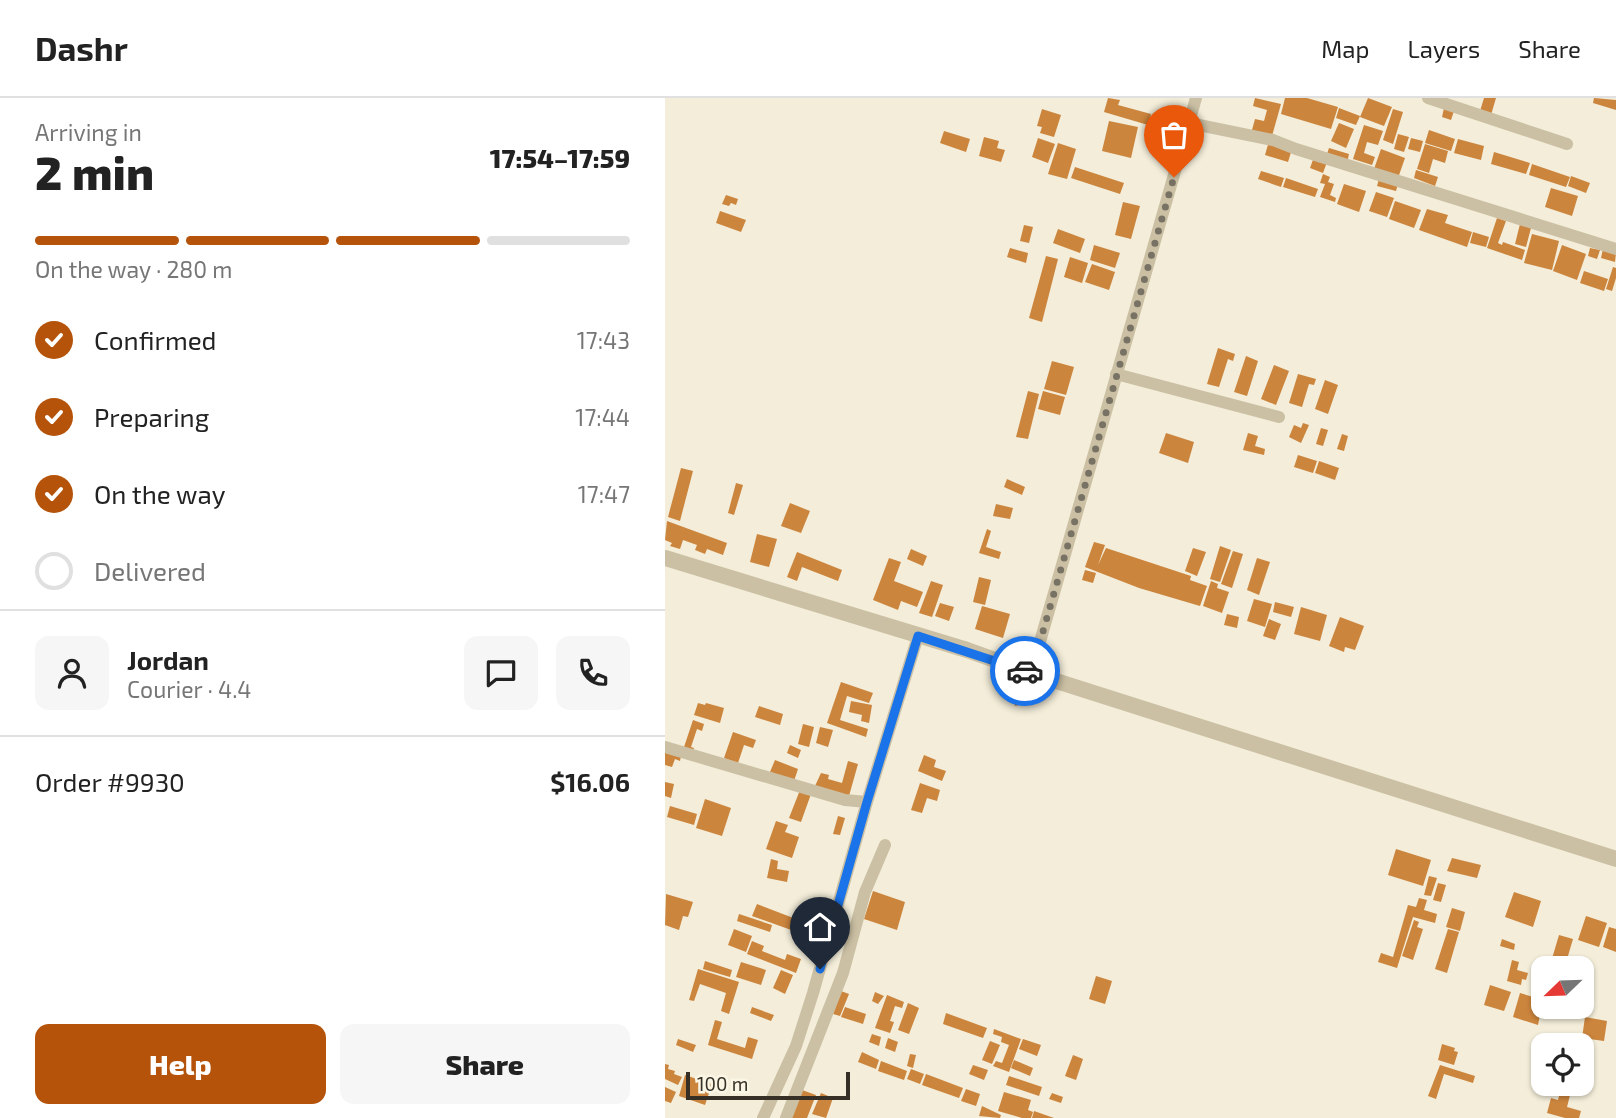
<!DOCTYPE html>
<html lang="en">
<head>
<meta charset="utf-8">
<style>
  :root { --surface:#fff; --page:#f6f6f6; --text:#222; --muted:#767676; --line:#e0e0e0; --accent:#b45309 }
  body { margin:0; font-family:"Exo 2",sans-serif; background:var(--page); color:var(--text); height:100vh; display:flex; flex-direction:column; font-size:26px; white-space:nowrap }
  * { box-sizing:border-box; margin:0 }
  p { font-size:23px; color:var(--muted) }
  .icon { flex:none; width:38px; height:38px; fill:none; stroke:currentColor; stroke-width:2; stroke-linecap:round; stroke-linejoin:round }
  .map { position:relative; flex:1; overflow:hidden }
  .side { display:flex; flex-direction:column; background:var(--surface); width:665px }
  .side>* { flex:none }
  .needle { width:46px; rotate:247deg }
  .tools { position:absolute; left:866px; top:858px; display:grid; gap:14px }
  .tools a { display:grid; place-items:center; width:63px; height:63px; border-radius:14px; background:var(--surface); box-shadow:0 2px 5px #0004; font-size:35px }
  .scale { position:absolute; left:21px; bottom:18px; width:164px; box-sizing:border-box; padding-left:7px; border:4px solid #362f26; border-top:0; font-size:19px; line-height:24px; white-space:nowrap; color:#362f26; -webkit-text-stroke:5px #faf6e5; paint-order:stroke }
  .pin { position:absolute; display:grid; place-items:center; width:60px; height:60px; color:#fff; margin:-72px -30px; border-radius:50% 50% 50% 0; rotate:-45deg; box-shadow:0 0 7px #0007 }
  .pin .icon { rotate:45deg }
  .courier { position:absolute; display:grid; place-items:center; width:70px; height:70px; margin:-35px; border:5px solid #1a73e8; border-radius:50%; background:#fff; color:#222; box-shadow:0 2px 9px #0007 }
  .head em { font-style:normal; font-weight:800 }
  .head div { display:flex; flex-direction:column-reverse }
  .head { display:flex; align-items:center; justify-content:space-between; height:119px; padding:0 35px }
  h1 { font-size:46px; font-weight:800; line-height:52px }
  .bar { display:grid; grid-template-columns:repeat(4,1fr); gap:10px 7px; align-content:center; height:84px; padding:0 35px }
  .bar i { height:9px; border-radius:5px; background:var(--line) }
  .bar .current { background:var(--accent) }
  .bar p { grid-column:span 4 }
  .line { display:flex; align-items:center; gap:18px; padding:0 35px; border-top:2px solid var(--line) }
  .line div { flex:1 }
  .round { display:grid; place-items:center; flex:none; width:74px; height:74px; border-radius:14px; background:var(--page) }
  ol { padding:0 35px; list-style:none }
  li { display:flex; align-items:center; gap:21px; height:77px }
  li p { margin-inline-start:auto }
  li .icon { padding:7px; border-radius:50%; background:var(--accent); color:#fff; stroke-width:4 }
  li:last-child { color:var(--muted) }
  li i { width:38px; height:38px; border:4px solid var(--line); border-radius:50% }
  .button { display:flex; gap:14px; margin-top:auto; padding:14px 35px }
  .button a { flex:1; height:80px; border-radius:14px; background:var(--accent); color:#fff; font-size:28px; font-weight:800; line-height:80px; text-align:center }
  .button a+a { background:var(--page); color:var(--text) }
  header { display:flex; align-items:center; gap:42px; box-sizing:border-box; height:98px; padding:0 35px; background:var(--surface); border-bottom:2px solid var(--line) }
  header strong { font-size:33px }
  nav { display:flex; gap:38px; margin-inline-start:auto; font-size:24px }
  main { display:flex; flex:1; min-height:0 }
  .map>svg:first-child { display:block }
</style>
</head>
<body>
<header>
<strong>Dashr</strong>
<nav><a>Map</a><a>Layers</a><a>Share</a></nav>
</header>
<main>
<section class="side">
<div class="head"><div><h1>2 min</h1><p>Arriving in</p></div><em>17:54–17:59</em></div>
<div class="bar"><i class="current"></i><i class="current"></i><i class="current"></i><i></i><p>On the way · 280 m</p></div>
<ol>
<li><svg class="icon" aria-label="check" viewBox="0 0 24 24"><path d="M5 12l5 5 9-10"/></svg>Confirmed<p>17:43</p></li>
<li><svg class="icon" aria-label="check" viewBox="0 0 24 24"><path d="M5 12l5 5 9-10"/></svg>Preparing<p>17:44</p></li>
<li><svg class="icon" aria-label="check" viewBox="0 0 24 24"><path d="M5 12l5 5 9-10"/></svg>On the way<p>17:47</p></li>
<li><i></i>Delivered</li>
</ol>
<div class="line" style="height:126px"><a class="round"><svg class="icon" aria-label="person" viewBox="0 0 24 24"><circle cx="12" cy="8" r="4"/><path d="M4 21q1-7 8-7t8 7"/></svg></a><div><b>Jordan</b><p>Courier · 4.4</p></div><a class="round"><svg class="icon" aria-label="chat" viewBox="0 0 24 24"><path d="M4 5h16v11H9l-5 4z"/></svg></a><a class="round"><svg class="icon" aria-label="phone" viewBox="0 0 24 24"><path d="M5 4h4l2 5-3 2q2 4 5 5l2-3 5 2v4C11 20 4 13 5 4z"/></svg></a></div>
<div class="line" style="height:91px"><div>Order #9930</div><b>$16.06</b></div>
<div class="button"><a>Help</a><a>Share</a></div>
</section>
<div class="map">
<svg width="951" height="1020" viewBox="0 0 951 1020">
  <rect width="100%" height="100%" fill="#f3edd9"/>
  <path fill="#cc853d" d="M443 0 455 2 453 7 486 16 483 27 439 14Z
    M590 0 616 6 607 38 587 32 590 21 599 23 602 12 588 8Z
    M620 0H642L673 9 666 31 616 16Z
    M703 0 727 9 719 28 695 19Z
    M819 0H831L826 17 815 13Z
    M929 0 951 2V12L928 5Z
    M674 10 695 18 691 27 671 20Z
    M779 10 789 13 786 22 777 19Z
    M377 11 396 17 389 39 375 35 377 29 372 28Z
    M728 11 738 14 728 46 718 42Z
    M444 23 473 29 466 60 437 53Z
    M674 25 689 31 681 50 666 43Z
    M699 27 718 33 713 47 702 44 699 55 710 59 707 67 688 61Z
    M764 32 790 41 786 53 760 45Z
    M279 33 305 41 301 54 275 45Z
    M733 36 744 39 739 54 729 51Z
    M319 39 334 43 332 50 340 52 336 64 314 58Z
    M373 40 390 46 383 65 367 59Z
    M746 40 758 43 755 54 743 51Z
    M793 41 819 48 816 62 789 55Z
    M604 43 627 51 623 64 600 57Z
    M393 45 411 51 402 81 383 76Z
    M760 46 783 53 780 65 768 61 764 75 752 71Z
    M664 50 684 56 682 65 661 59Z
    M716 51 740 60 733 80 709 71Z
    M829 54 865 65 861 76 826 66Z
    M649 59 662 64 658 75 645 70Z
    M867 66 905 79 901 89 864 77Z
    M410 69 459 85 455 96 406 80Z
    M751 72 773 79 770 88 749 80Z
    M596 73 619 80 616 89 593 81Z
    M658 76 665 79 663 84 669 86 665 97 671 100 670 104 655 99 660 86 655 85Z
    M906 78 925 85 921 95 903 88Z
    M621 80 653 91 650 99 618 89Z
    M714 81 733 86 731 93 712 88Z
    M679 86 701 93 694 114 672 106Z
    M886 90 913 98 907 118 880 109Z
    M711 94 729 100 722 119 704 113Z
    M61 97 73 101 71 107 66 105 64 108 57 106Z
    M730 103 756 112 749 130 724 121Z
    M458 104 475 108 466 141 450 137Z
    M762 111 783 117 780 125 807 134 802 149 754 132Z
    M55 113 81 122 76 134 51 125Z
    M832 120 841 123 833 145 837 147 838 144 860 152 857 162 822 150Z
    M855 126 866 130 861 149 850 146Z
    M359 127 368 129 364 145 355 143Z
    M393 131 420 141 415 155 388 145Z
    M808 134 824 139 821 149 805 145Z
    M867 136 894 143 887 172 859 165Z
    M429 147 455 155 450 170 425 162Z
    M897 147 921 156 912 182 888 173Z
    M345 150 363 155 361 165 342 159Z
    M925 150 935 152 932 161 923 158Z
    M938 151 951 155 950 164 936 160Z
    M381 158 393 161 377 224 364 220Z
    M405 159 423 165 417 185 399 179Z
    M427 166 450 174 444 192 420 184Z
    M948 169 951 170V180L947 193 941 191Z
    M919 173 943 181 939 193 915 185Z
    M553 250 570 256 568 263 563 261 554 289 542 286Z
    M581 258 593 263 582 298 569 294Z
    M387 263 409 269 401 297 379 291Z
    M609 267 624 273 611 307 596 301Z
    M633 276 651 281 649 287 644 286 637 309 624 305Z
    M660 282 673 287 663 316 650 311Z
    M363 293 374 296 363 341 351 339Z
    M378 293 400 299 395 317 373 311Z
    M638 325 644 327 636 345 624 339 629 327 636 330Z
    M656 330 663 332 658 348 651 346Z
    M501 335 529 344 523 365 494 355Z
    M583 335 593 338 590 348 600 351 599 357 578 352Z
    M677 336 683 338 679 353 672 351Z
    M633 357 652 363 648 375 629 369Z
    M654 363 674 370 670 382 650 375Z
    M16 370 28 373 15 423 3 419Z
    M342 381 360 389 357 397 339 389Z
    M71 385 78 387 69 417 63 415Z
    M125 405 145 413 136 435 116 428Z
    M331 406 348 410 345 421 328 418Z
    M2 423 62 445 58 457 42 451 40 456 30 452 32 447 18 442 15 451 5 448 7 445 0 442Z
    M322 431 326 433 321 449 336 454 334 461 314 455Z
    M92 436 112 441 104 469 85 464Z
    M429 444 440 447 433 467 441 450 526 478 525 482 542 488 535 508 474 490 420 469Z
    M555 448 566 452 555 484 545 481Z
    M528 450 541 454 532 478 520 473Z
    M246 451 262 458 258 468 242 461Z
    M568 453 578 456 567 490 556 486Z
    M132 454 177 472 173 483 137 469 132 483 122 479Z
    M224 460 236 464 229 483 258 494 252 509 236 503 233 512 208 502Z
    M592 460 605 464 594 497 582 492Z
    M420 472 431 475 428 485 417 482Z
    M314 479 326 482 320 507 308 504Z
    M266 483 278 487 267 519 254 515Z
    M546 483 553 486 552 490 564 494 557 515 538 508Z
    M589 501 607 506 600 529 582 523Z
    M610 504 629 509 626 519 608 514Z
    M275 505 289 509 284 523 270 518Z
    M317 508 345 516 338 540 310 531Z
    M636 509 662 517 655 543 629 536Z
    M562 516 574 519 572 530 559 527Z
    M675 519 699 528 690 552 680 549 679 554 664 548Z
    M604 521 616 526 610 542 598 538Z
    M176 584 208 595 204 605 182 598 175 622 203 631 201 639 162 625Z
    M366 587 368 595 376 592 378 600 350 608 346 593Z
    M186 603 207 607 204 625 196 623 197 617 184 614Z
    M33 605 40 607 41 605 59 610 55 625 29 617Z
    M94 608 118 616 115 627 90 619Z
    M28 622 39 626 37 633 32 631 26 649 29 650 27 655 18 652Z
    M138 626 149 629 144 649 133 646Z
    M155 629 168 632 163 649 151 645Z
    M68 634 91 642 88 650 79 647 73 665 59 660Z
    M125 647 136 652 133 660 122 655Z
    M0 653 16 658 15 663 10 661 7 669 0 667Z
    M259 657 271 662 269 669 281 673 277 683 253 673Z
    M110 662 133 671 129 683 105 674Z
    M183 663 193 666 184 698 150 688 156 675 164 677 163 681 177 685Z
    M0 684 9 686 6 700 0 698Z
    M255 685 275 692 272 703 262 700 257 715 246 712Z
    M135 692 146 696 136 724 124 720Z
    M40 701 66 710 57 738 31 730Z
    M5 708 32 716 29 727 2 719Z
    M173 718 180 720 175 737 168 736Z
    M111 723 123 727 120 734 134 739 127 760 101 751Z
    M731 751 766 762 758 788 723 777Z
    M787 760 816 767 812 780 782 773Z
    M106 761 113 763 112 771 124 773 122 784 102 780Z
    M764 778 772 780 766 798 759 797Z
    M773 785 781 787 776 804 768 802Z
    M208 793 240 804 232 832 199 821Z
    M849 794 876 803 868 829 840 819Z
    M1 796 28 804 23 819 18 818 14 832 0 827Z
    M754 800 762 802 759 812 772 816 770 825 748 819 732 870 713 864 716 855 728 859 743 807 751 809Z
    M92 806 144 826 140 837 87 818Z
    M787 810 800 814 795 833 781 829Z
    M74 816 107 827 105 834 72 823Z
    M921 818 942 825 934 849 913 842Z
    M749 822 754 824 752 829 758 831 748 862 737 858Z
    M944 829 951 831V854L938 849Z
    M69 831 87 838 81 854 63 847Z
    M783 831 794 834 782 875 770 871Z
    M894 837 908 841 900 868 886 864Z
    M837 841 850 846 849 852 835 848Z
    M87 843 99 848 97 853 120 862 122 856 136 861 131 875 82 856Z
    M847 862 854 864 852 872 863 875 861 882 857 881 856 887 842 883Z
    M40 863 67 872 65 879 38 871Z
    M76 864 101 872 96 887 71 879Z
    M33 871 74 884 64 916 56 913 61 895 35 886 29 903 24 902Z
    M116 872 128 877 120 896 108 890Z
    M431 878 447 883 440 906 424 901Z
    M825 887 846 894 839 913 819 907Z
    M176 893 184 896 175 918 168 916Z
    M210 894 219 898 213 906 207 903Z
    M855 895 878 902 873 927 848 919Z
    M222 897 239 904 237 910 230 908 225 923 229 924 225 935 210 930Z
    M243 905 254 910 244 936 233 932Z
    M87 909 109 917 106 923 85 915Z
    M180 909 201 916 198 926 176 919Z
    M281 915 322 930 318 940 278 926Z
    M920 919 942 923 939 943 917 940Z
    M50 922 57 924 52 941 80 950 83 939 93 942 87 961 43 947Z
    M329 931 356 941 344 974 328 968 331 963 337 965 344 947 336 944 337 939 328 936Z
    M207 936 216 939 214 948 204 944Z
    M223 940 233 944 230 954 220 950Z
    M13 941 31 947 28 954 11 947Z
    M358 941 376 947 372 958 354 951Z
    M325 943 335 947 327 966 317 962Z
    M777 946 790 950 789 953 793 954 789 967 773 962Z
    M197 954 214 962 211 971 193 964Z
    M245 956 251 957 248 970 242 968Z
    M408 957 418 961 411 982 400 978Z
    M349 962 368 970 365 978 346 970Z
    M216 963 242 973 239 982 213 973Z
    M0 966 4 967 3 971 10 973 9 976 17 979 13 987 0 981Z
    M308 967 323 972 319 982 304 976Z
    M775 967 810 978 808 985 779 976 771 1001 763 998Z
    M246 971 259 976 255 986 242 981Z
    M261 976 298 990 294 1000 257 987Z
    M20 977 47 986 40 1007 14 998Z
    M344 978 377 989 374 998 341 987Z
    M0 989 11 994 6 1005 0 1003Z
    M301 991 315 996 311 1008 296 1003Z
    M137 992 151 997 142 1020H126Z
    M339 994 366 1002 363 1012 368 1014 366 1020H357L333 1013Z
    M895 994 905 997 902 1009 916 1013 914 1020H900L882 1015 886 1000 893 1002Z
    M156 995 168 1000 161 1020 147 1016Z
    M387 995 398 999 396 1005 384 1001Z
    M317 1008 336 1017 335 1020 314 1018Z
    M369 1013 389 1020H367Z"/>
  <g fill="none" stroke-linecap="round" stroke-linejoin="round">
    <path stroke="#cbc0a4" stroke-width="12" d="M763 0 902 46
      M524 25 608 42 631 51 951 151
      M451 276 614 319
      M366 575 531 0
      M0 649 180 702 202 704
      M98 1020 131 948 148 895 202 704 253 538
      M121 1020 178 875 200 794 220 747"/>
    <path stroke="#cbc0a4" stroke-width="16" d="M0 460 302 552 366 575 951 761"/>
  </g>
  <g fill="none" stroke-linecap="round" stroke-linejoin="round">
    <path stroke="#787265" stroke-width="7" stroke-dasharray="0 12.6" d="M360 573 366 575 509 79"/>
    <path stroke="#1a73e8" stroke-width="9" d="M155 871 202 704 253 538 360 573"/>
  </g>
</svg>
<div class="tools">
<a><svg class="needle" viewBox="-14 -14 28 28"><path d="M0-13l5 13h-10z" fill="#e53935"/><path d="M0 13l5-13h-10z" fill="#767676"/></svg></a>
<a><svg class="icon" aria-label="locate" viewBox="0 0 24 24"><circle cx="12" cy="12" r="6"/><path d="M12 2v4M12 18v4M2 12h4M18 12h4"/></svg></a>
</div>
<div class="scale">100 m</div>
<div class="pin" style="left:509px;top:79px;background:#ea580c"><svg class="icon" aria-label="bag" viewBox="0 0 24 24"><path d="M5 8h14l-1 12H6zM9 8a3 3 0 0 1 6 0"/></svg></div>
<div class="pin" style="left:155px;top:871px;background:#1f2937"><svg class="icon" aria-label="home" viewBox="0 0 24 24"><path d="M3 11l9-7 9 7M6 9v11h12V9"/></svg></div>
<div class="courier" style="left:360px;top:573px"><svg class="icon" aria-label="car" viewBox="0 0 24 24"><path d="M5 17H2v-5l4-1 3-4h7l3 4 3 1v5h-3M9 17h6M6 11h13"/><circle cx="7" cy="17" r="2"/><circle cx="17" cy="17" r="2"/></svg></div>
</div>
</main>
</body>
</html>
